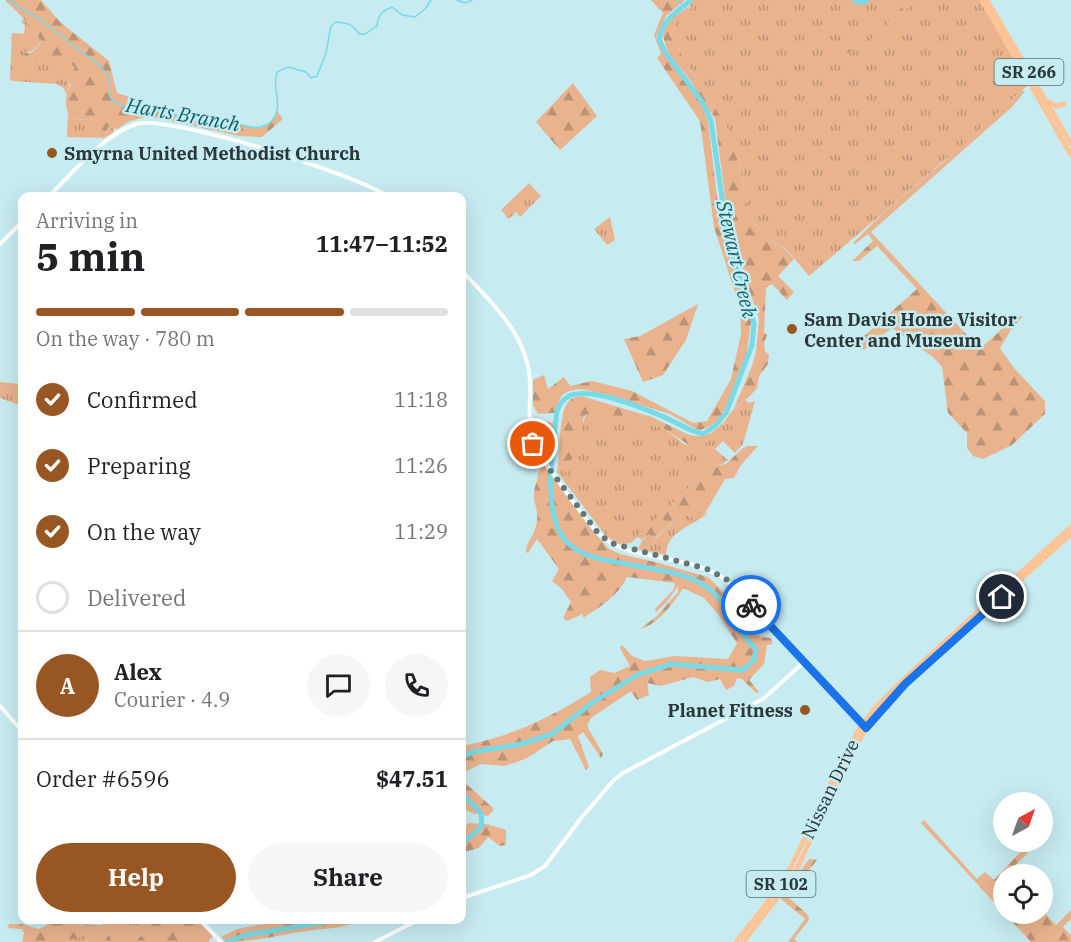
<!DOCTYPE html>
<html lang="en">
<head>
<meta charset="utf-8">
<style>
  :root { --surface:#fff; --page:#f6f6f6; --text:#202124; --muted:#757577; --line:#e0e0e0; --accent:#975622 }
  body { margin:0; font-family:"IBM Plex Serif",serif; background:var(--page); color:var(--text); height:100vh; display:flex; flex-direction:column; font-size:22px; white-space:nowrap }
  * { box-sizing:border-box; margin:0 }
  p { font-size:20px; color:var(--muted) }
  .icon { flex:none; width:33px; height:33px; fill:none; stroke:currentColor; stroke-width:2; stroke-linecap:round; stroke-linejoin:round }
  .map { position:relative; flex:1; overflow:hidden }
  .panel { position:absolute; left:18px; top:192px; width:448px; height:732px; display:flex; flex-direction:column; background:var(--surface); border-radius:12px; box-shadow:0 6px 24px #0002 }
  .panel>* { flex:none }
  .needle { width:39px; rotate:40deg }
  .buttons { position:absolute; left:993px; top:792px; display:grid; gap:12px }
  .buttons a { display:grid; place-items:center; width:60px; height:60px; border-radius:50%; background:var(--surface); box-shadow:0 6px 24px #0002; font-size:30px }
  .pin { position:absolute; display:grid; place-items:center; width:51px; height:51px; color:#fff; margin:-26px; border:3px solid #fff; border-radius:50%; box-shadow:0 2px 6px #0007 }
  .courier { position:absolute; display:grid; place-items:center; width:60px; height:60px; margin:-30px; border:4px solid #1a73e8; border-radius:50%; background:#fff; color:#222; box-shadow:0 2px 8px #0007 }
  .headline em { font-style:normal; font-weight:700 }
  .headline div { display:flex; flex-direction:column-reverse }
  .headline { display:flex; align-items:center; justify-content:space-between; height:102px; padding:0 18px }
  h1 { font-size:39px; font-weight:700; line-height:45px }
  .bar { display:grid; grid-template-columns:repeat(4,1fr); gap:9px 6px; align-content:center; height:72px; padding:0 18px }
  .bar i { height:8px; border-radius:4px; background:var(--line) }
  .bar .active { background:var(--accent) }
  .bar p { grid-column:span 4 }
  .line { display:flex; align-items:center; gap:15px; padding:0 18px; border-top:2px solid var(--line) }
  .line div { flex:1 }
  .round { display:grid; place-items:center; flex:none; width:63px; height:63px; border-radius:32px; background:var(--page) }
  ol { padding:0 18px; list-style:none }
  li { display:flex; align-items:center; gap:18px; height:66px }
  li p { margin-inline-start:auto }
  li .icon { padding:6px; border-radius:50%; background:var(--accent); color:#fff; stroke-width:4 }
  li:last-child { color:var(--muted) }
  li i { width:33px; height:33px; border:3px solid var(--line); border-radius:50% }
  .button { display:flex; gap:12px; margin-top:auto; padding:12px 18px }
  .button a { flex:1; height:69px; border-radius:36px; background:var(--accent); color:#fff; font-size:24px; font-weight:700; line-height:69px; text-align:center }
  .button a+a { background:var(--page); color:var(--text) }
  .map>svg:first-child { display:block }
</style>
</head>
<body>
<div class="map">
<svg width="1071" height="942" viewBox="0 0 1071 942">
  <defs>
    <pattern id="grass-tufts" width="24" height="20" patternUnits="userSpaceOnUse" patternTransform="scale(1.5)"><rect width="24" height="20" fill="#e9b38e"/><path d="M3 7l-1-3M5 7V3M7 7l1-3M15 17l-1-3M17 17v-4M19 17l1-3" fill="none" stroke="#bd9375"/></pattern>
    <pattern id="forest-firs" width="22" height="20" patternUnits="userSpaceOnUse" patternTransform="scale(1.5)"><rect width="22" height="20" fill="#e9b38e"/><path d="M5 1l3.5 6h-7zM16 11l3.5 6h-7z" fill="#bd9375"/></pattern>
  </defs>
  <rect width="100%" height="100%" fill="#c6ebf0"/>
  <path fill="url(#grass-tufts)" d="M686 0H980L1029 84 980 130 809 276 786 249 770 240 764 232 755 225 748 209 742 175 727 127 672 39C669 26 682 16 692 8Z
    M22 19 28 23 30 33 33 32 41 39C38 48 32 52 23 53L32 60 36 56 41 62C51 59 57 61 67 60L75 68 66 95 64 88 57 84 12 81 10 78 12 33 24 34 25 24 22 23Z
    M68 114 70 119 91 120 95 127 93 134 108 127 114 128 113 133 104 138 67 137Z
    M529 183 541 196 520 217 516 212 509 219 501 210Z
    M610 217 615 240 607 245 594 229Z
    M0 382 20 384 22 387V406L0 398Z
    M745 400 749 403 755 401 743 444 735 453 723 441 715 449 728 460 722 464 700 469 693 484 631 543 619 544 606 536 557 472 558 465 566 472 586 414 626 419 663 428 684 444 698 447 704 442 719 436C723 420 731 410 745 400Z
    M702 509 704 515 710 511C694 527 667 529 666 555L638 549 642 541 649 534 655 539 685 511Z
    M104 920H200L214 935 208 942H25L102 925Z"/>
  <path fill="url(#forest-firs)" d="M5 0H41L60 22 109 61 117 93 130 97 127 108H150L171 114 230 125C248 117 262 144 277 111L283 119 262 137 239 136 162 119 146 117 130 121 117 129 108 127 106 132 92 135 95 127 91 120 70 119C65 107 64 96 71 84L68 80 75 68 67 60C57 61 51 59 41 62L36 57 32 60 36 65 34 69 23 53H31L39 45 41 39 33 32 28 33V23Z
    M651 0H685L666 16 656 37 663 53 702 105 708 121 720 221 731 263 738 278 743 302 748 306 751 322 747 352 735 390 728 404 720 418 710 426 701 430 696 429 670 414 606 394 580 389 569 391 562 395 554 413 538 414 533 405V380L544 375 548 389 564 377 570 386 592 381 632 391 693 423 707 421 731 379 741 334 740 308 714 227 700 121 657 58 661 54 654 35 663 13Z
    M909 0H917L915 6H909L903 17 896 18C887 42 866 47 843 53L874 37Z
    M690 6 692 8C683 16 669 26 672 39L727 127 742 175 748 209 755 225 764 232 770 240 785 249 794 259 778 276 794 292 787 300 772 284 766 288 764 332 767 335 764 343 765 351 769 355 768 364 759 376 757 388 749 397 734 408 752 366 756 352 759 319 729 229 715 119 690 80 668 52 663 37 664 31 669 20Z
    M573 83 597 116 560 150 536 122Z
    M1022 91H1025L1013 106 871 232 980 349 1015 317 1023 316 1012 328 1000 348 1014 368 1045 401V414L1012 445 983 459 973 456 967 448V433L948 413 942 367 933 357 892 328 864 350 854 345 917 289 877 246 859 261H852L873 241 868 234 855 244 853 243 884 212 941 164Z
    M698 304 686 340 663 375 643 382 624 339 640 336Z
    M581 396 652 417 689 435C704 438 712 435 723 422 722 426 723 429 722 433 721 435 699 447 695 449L663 428 626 419 586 414 583 418V429L566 473 558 465C560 450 559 413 568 402 572 398 575 397 581 396Z
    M541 421 554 423 551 459 543 440Z
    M748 446H758L741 465 734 478 725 479 704 515 702 510 695 521 685 511 654 539 649 534 642 540 637 536 693 484 700 468 726 464 743 448Z
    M538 459 555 478 590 528 609 549 620 554 655 562 708 577 755 623V633L762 637 771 638 773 644 767 645 764 664 749 680 759 692 756 693 742 679 737 678 734 686 726 690 720 679 708 682 693 677 661 686 647 683 649 695 637 700 631 691 591 718 587 726 603 754 601 758 583 732 578 736 589 767 586 770 570 739 553 741 527 758 517 762 504 766 481 764 465 772 463 781 493 808V811L488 816C479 814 469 814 462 807V746C512 736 548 719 591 692L590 677 600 670 614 673 630 666 620 648 622 645 632 656 645 661 675 656 728 659 737 643 718 614 704 598 683 588C674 603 657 625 640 629L657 616 678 592V586L666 603 656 612 655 609 674 589 675 583 627 577C618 596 600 607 583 618V614L567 621 563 618 571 602 562 589 552 581 559 569 537 539 528 553 526 552C526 542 534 536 536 526 540 512 533 504 534 492 535 485 538 480 538 473L541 469Z
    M924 820 977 879 985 872 994 880 1024 848 1028 853 1006 874H1004L1003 877 998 883 1003 889V912L921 823Z
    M468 823 487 824 506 830V845L500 846 488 837 479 848 468 851 462 857V830Z
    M809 859 817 860 788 897 808 915 809 920 794 939 797 942H788L805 919 781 899Z
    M1071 910V919L1063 927 1071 935V942H1031L1005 914H1020L1024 919 1029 914H1042L1043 911 1056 925Z
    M104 920H112L100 942 83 936C71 942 39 942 22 942L24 933 22 929 8 928 9 924H22L39 929 50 923 102 925Z
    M150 920H194L195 921 194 936 198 942H135L148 929Z
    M286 920H359C342 930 321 928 300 932 276 936 251 942 226 942L221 937 237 929Z
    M114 927 133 941 104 942Z"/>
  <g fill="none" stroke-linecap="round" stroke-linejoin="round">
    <path stroke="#79d9e5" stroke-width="1.5" d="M9 0 42 21 99 65 106 73 109 80 110 96 113 101 120 105 134 109 150 108 171 114 230 125 237 123C251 130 273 130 277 111 280 98 272 85 277 72L288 67 306 72 311 78 317 76 326 53 331 26 336 22C347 23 353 24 359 34H365L377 26C378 15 382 11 392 7L402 15 415 17 426 8 431 0
      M457 0 465 3 472 0
      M677 0 685 6"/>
    <path stroke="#79d9e5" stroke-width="5" d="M854 0 862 3 867 0
      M462 757 473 752 521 744 552 734 592 703 637 675 671 664 743 670 754 660 756 649C735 631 729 601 705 586 687 574 664 571 644 567 620 562 588 561 569 544 540 518 553 446 557 411 560 404 562 400 569 396 591 386 643 408 664 417 678 423 689 431 703 434L715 426 726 413 752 345 754 324 728 239 711 121 703 103 665 52 659 39C665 16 675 15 691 0
      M462 793 481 813 482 826 462 844
      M227 942 246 935 338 920"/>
    <path stroke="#fff" stroke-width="4" d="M49 196C73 173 103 135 136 124 169 114 356 175 387 196
      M0 244 22 222
      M462 271C492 303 528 335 530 382 531 408 525 430 539 454 554 474 592 533 611 543 646 562 689 555 725 579L863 725
      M0 706 22 731
      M462 898 531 875 545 866 582 817 613 781 623 773 763 699 803 663
      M200 920 221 942
      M375 942 418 920"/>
    <path stroke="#fdc498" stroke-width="5" d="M982 0 1071 155
      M987 0 1071 144
      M1049 102 1056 106 1064 104
      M736 942 767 903 790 869 848 748 862 725 875 708 906 677 1071 527
      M743 942 775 901 798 867 840 774 866 728 905 684 1071 534"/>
  </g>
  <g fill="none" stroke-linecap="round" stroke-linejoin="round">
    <path stroke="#61777a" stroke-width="6" stroke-dasharray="0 10.8" d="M533 444 538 454 598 533 611 543 707 569 726 579 751 605"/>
    <path stroke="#1a73e8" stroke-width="8" d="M751 605 866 728 905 684 1002 597"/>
  </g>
  <g fill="#975622" stroke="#c6ebf0" stroke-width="2">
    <circle cx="52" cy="153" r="6"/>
    <circle cx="792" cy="329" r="6"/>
    <circle cx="805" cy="710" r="6"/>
  </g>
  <g text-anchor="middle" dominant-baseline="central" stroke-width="5" stroke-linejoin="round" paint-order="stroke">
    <g fill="#c6ebf0" stroke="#596e71" stroke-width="1.5">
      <rect x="994.5" y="59" width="69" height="26" rx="4.5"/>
      <rect x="746.5" y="871" width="69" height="26" rx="4.5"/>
    </g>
    <g font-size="16" font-weight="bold" fill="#2a383a">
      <text x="1029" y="72">SR 266</text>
      <text x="781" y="884">SR 102</text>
    </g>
    <g font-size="18" font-weight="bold" fill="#2a383a" stroke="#c6ebf0" text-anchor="start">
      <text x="64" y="153">Smyrna United Methodist Church</text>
      <text x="804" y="319">Sam Davis Home Visitor<tspan x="804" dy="21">Center and Museum</tspan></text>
      <text x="793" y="710" text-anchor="end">Planet Fitness</text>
    </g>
    <g font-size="18" fill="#2a383a" stroke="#c6ebf0">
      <text transform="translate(830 789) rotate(-64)">Nissan Drive</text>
    </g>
    <g font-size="20" font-style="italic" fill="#0d616a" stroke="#c6ebf0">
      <text transform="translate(183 114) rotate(10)">Harts Branch</text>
      <text transform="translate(737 259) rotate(77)">Stewart Creek</text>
    </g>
  </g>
</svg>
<div class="buttons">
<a><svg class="needle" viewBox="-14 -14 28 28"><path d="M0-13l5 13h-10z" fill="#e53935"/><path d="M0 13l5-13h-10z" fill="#757577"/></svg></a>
<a><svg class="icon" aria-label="locate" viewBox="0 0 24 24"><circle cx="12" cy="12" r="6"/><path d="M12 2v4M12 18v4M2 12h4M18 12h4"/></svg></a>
</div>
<div class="pin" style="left:533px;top:444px;background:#ea580c"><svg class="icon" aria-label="bag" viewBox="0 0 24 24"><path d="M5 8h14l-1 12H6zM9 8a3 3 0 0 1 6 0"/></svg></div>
<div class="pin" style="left:1002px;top:597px;background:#1f2937"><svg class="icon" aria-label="home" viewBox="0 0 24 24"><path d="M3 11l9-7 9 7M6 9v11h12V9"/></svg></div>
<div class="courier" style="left:751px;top:605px"><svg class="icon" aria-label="bike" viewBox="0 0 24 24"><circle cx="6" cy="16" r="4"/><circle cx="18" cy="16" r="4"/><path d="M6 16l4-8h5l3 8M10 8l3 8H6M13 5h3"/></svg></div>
<section class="panel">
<div class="headline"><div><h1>5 min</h1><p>Arriving in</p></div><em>11:47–11:52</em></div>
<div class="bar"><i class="active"></i><i class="active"></i><i class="active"></i><i></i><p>On the way · 780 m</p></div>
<ol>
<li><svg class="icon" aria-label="check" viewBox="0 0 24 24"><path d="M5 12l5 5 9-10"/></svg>Confirmed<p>11:18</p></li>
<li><svg class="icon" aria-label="check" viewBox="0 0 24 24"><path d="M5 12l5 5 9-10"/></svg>Preparing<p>11:26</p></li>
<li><svg class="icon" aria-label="check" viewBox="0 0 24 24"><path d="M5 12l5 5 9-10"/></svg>On the way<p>11:29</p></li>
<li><i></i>Delivered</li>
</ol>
<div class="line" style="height:108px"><b class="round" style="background:var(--accent);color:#fff">A</b><div><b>Alex</b><p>Courier · 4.9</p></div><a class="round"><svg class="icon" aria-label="chat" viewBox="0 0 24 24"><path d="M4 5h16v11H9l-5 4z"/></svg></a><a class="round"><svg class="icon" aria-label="phone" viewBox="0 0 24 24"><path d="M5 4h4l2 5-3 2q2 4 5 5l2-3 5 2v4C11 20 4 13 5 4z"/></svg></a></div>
<div class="line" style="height:78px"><div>Order #6596</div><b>$47.51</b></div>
<div class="button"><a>Help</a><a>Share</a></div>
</section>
</div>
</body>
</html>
